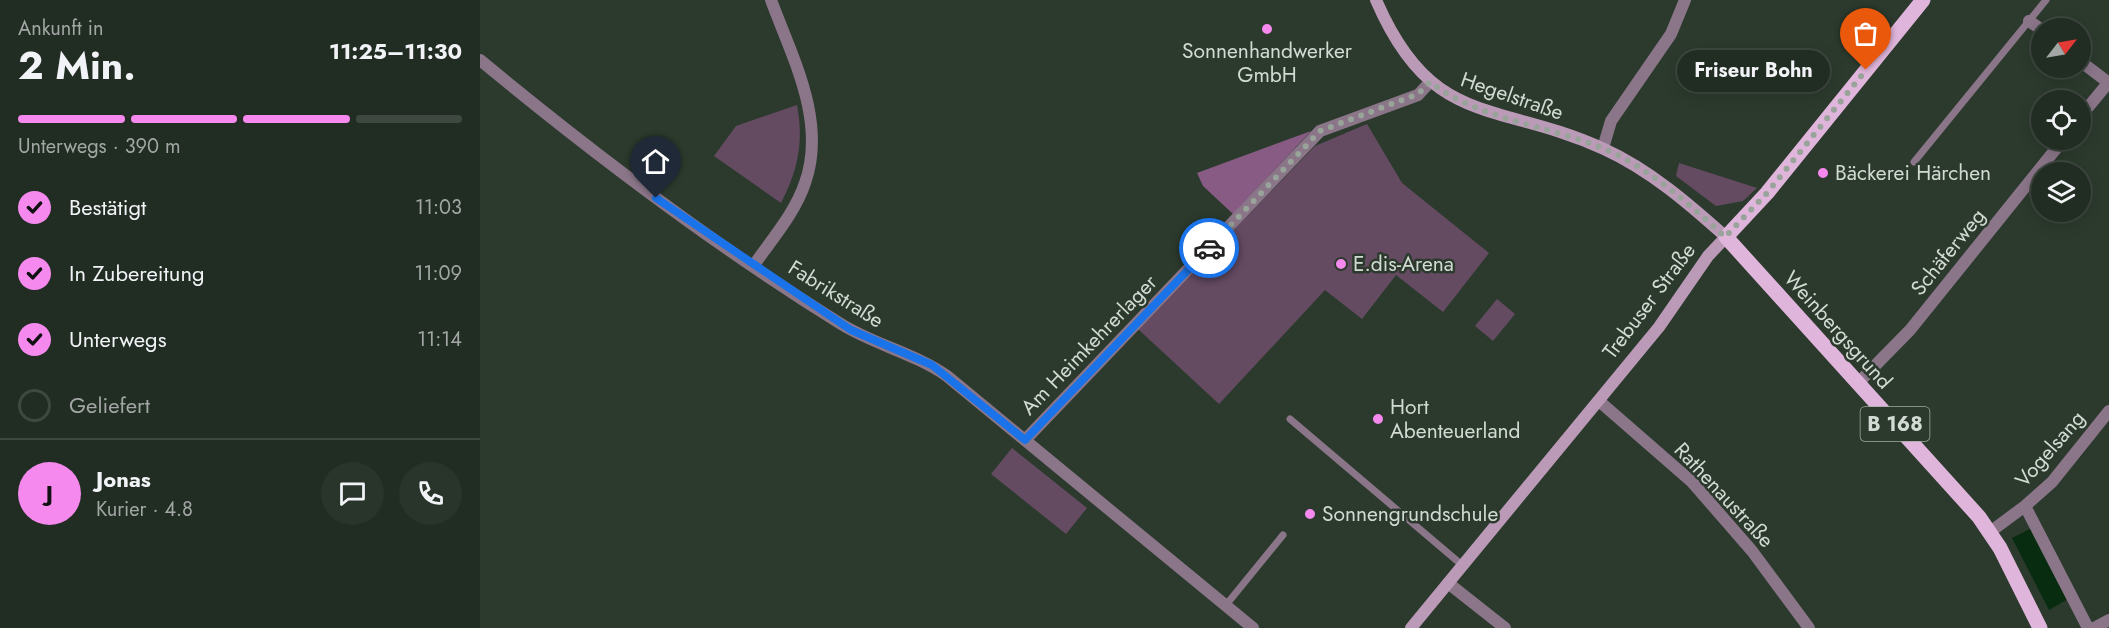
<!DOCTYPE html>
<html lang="de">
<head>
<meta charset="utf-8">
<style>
  :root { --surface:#212c22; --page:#29342a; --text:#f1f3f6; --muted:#a2a7a5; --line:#3e4840; --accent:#f689ee }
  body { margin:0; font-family:Jost,sans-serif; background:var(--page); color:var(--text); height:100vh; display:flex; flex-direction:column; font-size:22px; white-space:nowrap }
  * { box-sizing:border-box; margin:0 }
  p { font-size:20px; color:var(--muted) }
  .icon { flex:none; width:33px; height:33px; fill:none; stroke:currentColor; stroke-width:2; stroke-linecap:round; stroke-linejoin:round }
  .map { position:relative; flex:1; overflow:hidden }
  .side { display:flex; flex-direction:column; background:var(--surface); width:480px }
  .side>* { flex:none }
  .needle { width:39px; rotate:59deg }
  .buttons { position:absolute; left:1551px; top:18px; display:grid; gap:12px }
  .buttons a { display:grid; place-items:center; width:60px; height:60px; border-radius:50%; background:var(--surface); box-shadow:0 3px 15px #0003,0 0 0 2px var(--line); font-size:30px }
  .pin { position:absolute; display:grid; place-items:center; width:51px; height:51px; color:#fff; margin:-62px -26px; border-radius:50% 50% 50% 0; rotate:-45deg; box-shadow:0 0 6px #0007 }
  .pin .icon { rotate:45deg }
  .courier { position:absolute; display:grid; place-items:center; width:60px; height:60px; margin:-30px; border:4px solid #1a73e8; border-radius:50%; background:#fff; color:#222; box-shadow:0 2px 8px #0007 }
  .bubble { position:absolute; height:42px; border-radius:21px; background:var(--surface); box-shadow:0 3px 15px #0003,0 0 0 2px var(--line); font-size:20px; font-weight:700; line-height:42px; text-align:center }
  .summary em { font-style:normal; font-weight:700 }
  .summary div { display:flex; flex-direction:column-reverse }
  .summary { display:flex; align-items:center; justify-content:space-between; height:102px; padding:0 18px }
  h1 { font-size:39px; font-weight:700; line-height:45px }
  .bar { display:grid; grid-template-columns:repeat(4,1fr); gap:9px 6px; align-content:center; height:72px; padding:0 18px }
  .bar i { height:8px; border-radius:4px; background:var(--line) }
  .bar .current { background:var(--accent) }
  .bar p { grid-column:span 4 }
  .line { display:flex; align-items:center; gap:15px; padding:0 18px; border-top:2px solid var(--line) }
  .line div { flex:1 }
  .round { display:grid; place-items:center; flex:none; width:63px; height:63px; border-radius:32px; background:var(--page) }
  ol { padding:0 18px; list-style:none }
  li { display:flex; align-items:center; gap:18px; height:66px }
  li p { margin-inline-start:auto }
  li .icon { padding:6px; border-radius:50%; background:var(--accent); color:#111; stroke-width:4 }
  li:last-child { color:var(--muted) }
  li i { width:33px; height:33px; border:3px solid var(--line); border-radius:50% }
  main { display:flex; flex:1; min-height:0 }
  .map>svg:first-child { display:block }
</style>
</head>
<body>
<main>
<section class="side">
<div class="summary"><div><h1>2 Min.</h1><p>Ankunft in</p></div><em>11:25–11:30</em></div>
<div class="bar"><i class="current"></i><i class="current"></i><i class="current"></i><i></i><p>Unterwegs · 390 m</p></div>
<ol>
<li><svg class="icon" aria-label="check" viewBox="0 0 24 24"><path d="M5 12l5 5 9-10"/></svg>Bestätigt<p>11:03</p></li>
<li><svg class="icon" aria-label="check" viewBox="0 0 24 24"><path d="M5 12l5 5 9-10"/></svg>In Zubereitung<p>11:09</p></li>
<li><svg class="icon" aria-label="check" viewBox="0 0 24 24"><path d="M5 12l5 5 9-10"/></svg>Unterwegs<p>11:14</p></li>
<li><i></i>Geliefert</li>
</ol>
<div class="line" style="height:108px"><b class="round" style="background:var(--accent);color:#111">J</b><div><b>Jonas</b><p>Kurier · 4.8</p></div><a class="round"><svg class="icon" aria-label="chat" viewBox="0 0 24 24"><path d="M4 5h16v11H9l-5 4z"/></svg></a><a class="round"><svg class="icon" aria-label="phone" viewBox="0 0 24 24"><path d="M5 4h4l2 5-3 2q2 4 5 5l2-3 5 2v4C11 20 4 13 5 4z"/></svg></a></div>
</section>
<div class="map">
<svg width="1629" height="628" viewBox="0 0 1629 628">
  <rect width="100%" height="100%" fill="#2c3a2d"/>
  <path fill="#654b62" d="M317 105C324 142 318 170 301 203L234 156 256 126Z
    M887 124 922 183 1009 253 963 312 916 275 882 319 845 290 739 404 658 329 835 146Z
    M1199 163 1277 188 1263 201 1236 206 1196 176Z
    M1017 299 1035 314 1013 341 995 326Z
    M532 448 607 508 586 534 511 474Z"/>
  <path fill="#885b84" d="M831 131 753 214 723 186 717 173Z"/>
  <path fill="#082c0f" d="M1552 528 1588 599 1569 610 1532 538Z"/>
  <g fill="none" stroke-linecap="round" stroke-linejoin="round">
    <path stroke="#8b7689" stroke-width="7" d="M1434 162 1566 0
      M810 419 982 565
      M746 605 803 535"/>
    <path stroke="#8b7689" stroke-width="12" d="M1549 21 1562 30
      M0 60C115 155 234 245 361 324 395 345 434 353 467 376L773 628
      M1600 61 1629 83
      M1600 117 1628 83
      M1123 148 1131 121 1191 34 1205 0
      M274 265C292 239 315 213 325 183 347 121 312 57 291 0
      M1377 384 1430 330 1583 140
      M1119 401 1212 482 1272 551 1329 628
      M545 440 840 131 938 95 950 82
      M1545 506 1608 628
      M1510 532 1545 506 1572 482 1629 411
      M968 583 1025 628
      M1614 628 1629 620"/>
    <path stroke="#bb9ab7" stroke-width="12" d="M896 0C952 130 1017 100 1124 149 1170 170 1209 204 1246 237L1228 256 1179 327 931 628"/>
    <path stroke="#e0b5db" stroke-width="15" d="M1443 0 1287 193 1246 237 1499 517 1520 548 1560 628"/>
  </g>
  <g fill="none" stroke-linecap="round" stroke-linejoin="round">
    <path stroke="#98a399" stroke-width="6" stroke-dasharray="0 10.8" d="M729 248 840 131 938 94 950 82C998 119 1064 125 1120 147 1167 166 1208 203 1245 237L1287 193 1386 70"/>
    <path stroke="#1a73e8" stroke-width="8" d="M176 198 371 330 452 365 545 440 729 248"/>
  </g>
  <g fill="#f689ee" stroke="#2c3a2d" stroke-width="2">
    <circle cx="787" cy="29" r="6"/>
    <circle cx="1343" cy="173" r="6"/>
    <circle cx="861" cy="264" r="6"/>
    <circle cx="898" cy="419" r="6"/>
    <circle cx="830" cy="514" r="6"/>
  </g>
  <g text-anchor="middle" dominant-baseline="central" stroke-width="5" stroke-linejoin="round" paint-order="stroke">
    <rect fill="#2c3a2d" stroke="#a0aba1" stroke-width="1.5" x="1380.5" y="407" width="69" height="34" rx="4.5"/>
    <g font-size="20" font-weight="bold" fill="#d2dbd3">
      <text x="1415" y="424">B 168</text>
    </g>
    <g font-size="21" fill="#d2dbd3" stroke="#2c3a2d" text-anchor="start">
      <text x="787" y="51" text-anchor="middle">Sonnenhandwerker<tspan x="787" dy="24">GmbH</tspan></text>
      <text x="1355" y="173">Bäckerei Härchen</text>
      <text x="873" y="264">E.dis-Arena</text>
      <text x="910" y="407">Hort<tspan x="910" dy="24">Abenteuerland</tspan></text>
      <text x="842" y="514">Sonnengrundschule</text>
    </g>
    <g font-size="21" fill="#d2dbd3" stroke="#2c3a2d">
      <text transform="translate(1032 96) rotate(19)">Hegelstraße</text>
      <text transform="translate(1468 252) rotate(-51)">Schäferweg</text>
      <text transform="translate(356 294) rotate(32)">Fabrikstraße</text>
      <text transform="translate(1169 301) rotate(-53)">Trebuser Straße</text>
      <text transform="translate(1358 330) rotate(48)">Weinbergsgrund</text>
      <text transform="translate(609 345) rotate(-46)">Am Heimkehrerlager</text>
      <text transform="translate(1570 449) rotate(-49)">Vogelsang</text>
      <text transform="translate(1244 495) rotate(47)">Rathenaustraße</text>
    </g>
  </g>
</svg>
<div class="buttons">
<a><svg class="needle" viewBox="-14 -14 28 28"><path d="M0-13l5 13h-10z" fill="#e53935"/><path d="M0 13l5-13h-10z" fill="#a2a7a5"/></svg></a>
<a><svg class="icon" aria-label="locate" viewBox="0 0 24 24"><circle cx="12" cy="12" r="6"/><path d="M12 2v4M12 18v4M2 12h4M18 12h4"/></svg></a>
<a><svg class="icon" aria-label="layers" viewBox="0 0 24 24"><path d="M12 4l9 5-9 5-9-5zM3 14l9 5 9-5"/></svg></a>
</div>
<div class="pin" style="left:1386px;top:70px;background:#ea580c"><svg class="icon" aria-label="bag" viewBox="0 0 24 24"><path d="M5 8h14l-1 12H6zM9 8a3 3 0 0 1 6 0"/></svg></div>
<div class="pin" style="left:176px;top:198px;background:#1f2937"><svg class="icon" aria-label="home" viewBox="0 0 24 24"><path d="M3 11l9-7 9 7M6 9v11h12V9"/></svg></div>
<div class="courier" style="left:729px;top:248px"><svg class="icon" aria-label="car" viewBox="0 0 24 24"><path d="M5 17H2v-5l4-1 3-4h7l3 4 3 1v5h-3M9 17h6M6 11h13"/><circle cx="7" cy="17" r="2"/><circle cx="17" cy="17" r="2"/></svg></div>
<div class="bubble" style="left:1197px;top:50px;width:153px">Friseur Bohn</div>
</div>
</main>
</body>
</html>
